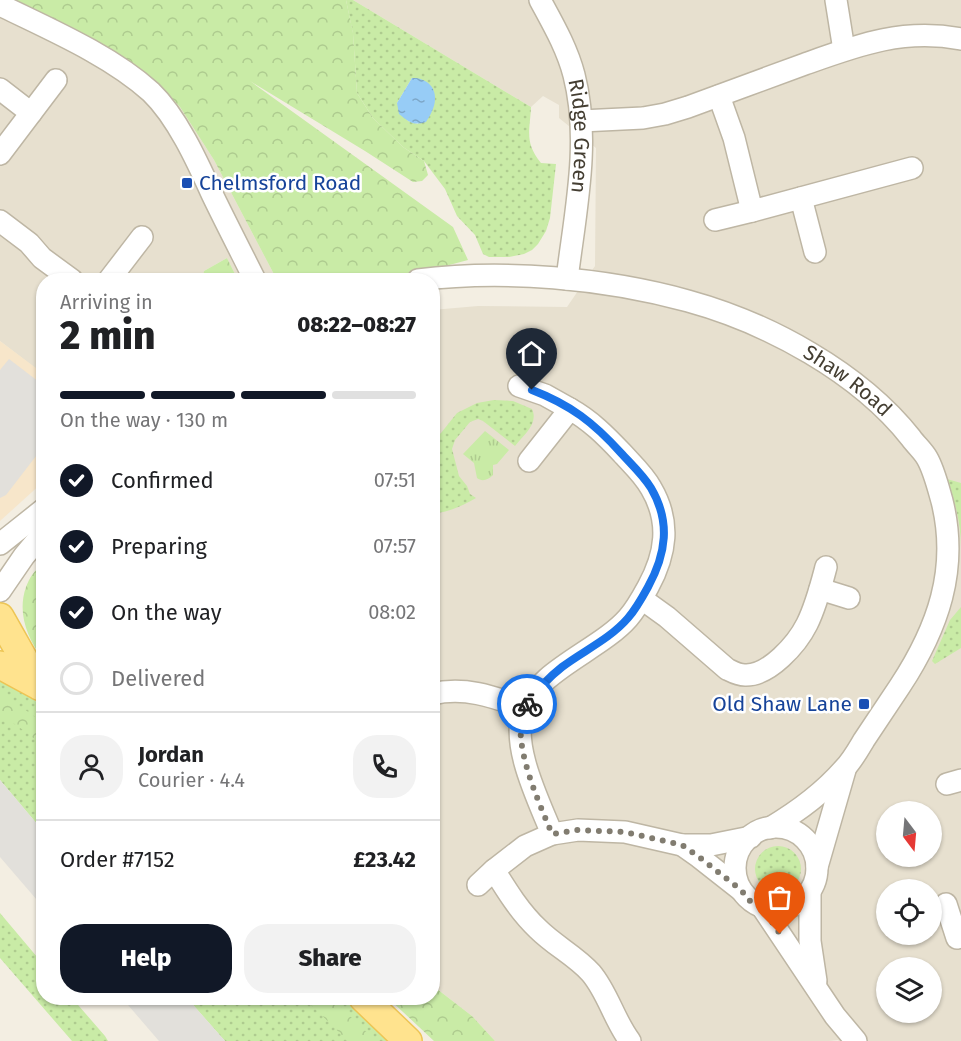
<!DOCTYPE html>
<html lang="en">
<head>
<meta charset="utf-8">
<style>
  :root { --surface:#fff; --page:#f2f2f2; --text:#202124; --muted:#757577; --line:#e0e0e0; --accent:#111827 }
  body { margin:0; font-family:"Fira Sans",sans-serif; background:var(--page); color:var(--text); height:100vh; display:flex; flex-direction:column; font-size:22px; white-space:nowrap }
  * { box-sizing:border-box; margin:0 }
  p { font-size:20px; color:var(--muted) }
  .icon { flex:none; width:33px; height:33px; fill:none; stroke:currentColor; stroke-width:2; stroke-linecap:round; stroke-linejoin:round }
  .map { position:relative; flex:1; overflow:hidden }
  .details { position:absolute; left:36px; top:273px; width:404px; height:732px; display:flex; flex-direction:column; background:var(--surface); border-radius:24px; box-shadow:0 2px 4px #0004 }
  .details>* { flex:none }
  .needle { width:39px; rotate:164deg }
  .buttons { position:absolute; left:876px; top:801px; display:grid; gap:12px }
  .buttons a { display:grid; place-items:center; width:66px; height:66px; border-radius:50%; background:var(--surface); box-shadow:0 2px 4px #0004; font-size:30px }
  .pin { position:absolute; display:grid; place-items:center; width:51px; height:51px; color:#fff; margin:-62px -26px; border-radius:50% 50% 50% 0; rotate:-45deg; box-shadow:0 0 6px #0007 }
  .pin .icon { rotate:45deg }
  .courier { position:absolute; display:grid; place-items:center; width:60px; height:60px; margin:-30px; border:4px solid #1a73e8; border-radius:50%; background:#fff; color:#222; box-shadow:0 2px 8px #0007 }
  .headline em { font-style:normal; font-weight:800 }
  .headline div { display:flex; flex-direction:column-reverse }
  .headline { display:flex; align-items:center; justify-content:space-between; height:102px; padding:0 24px }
  h1 { font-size:39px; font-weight:800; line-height:45px }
  .bar { display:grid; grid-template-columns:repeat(4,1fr); gap:9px 6px; align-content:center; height:72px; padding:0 24px }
  .bar i { height:8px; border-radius:4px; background:var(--line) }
  .bar .on { background:var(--accent) }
  .bar p { grid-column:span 4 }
  .line { display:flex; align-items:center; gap:15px; padding:0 24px; border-top:2px solid var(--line) }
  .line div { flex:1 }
  .round { display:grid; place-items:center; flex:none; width:63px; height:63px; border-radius:24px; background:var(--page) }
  ol { padding:0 24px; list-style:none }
  li { display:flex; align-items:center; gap:18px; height:66px }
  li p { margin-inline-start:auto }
  li .icon { padding:6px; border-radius:50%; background:var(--accent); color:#fff; stroke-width:4 }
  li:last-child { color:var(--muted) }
  li i { width:33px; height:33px; border:3px solid var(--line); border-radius:50% }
  .primary-button { display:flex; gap:12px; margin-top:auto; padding:12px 24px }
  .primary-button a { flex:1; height:69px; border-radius:24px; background:var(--accent); color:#fff; font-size:24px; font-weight:800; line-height:69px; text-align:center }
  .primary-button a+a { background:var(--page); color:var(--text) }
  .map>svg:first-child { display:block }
</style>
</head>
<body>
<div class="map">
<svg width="961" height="1041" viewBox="0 0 961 1041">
  <defs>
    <pattern id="grass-dots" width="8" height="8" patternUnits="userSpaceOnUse" patternTransform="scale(1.5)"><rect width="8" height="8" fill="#c9eba6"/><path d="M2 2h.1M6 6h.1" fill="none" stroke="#aecb8f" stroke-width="1.8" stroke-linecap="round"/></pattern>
    <pattern id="forest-crowns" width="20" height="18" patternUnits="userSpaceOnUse" patternTransform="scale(1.5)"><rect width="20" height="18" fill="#c9eba6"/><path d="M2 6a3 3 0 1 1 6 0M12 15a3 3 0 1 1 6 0" fill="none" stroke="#aecb8f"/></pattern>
    <pattern id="park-tufts" width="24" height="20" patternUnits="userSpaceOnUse" patternTransform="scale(1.5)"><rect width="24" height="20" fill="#c9eba6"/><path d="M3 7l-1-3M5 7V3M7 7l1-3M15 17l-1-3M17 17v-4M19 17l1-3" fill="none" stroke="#aecb8f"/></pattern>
    <pattern id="water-ripples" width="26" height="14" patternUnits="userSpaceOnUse" patternTransform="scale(1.5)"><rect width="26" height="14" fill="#97ccf6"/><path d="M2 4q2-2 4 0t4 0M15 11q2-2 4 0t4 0" fill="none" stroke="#7da7c8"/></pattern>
  </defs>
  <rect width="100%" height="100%" fill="#f3eee2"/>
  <path fill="#e7e0cf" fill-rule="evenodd" d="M0 0 109 49 160 86 180 107 214 160 277 280H238L227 258 204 271 202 280H44L43 374 0 341Z
    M353 0H961V1041H839L838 1040 829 1041H495L472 1016 437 989 432 984V310L478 306 567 307 595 266 596 148 559 118V105L543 96 531 107ZM886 812H932V856H886ZM886 890H932V934H886ZM886 968H932V1012H886Z"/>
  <path fill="#f7e6ca" d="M0 341 44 374 43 482 0 521Z"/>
  <path fill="url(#grass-dots)" fill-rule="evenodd" d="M346 0H353L531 107C530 131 524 142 541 163L556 164 550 218 546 231 538 244 532 250 524 254 509 257H489L483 254 475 235 457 216 445 189 424 161 403 147 373 118 357 93 353 34ZM412 78 418 124 408 121 397 103Z
    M494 400 513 401 532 409C539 424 523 435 515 446L483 421 478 419 470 422 455 440 452 449 459 476 467 486 470 494 476 498C462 506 448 513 432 513V441L441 433 457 413 477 403Z
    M947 479 961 483V548C961 524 955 501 947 479Z
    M961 607V648L935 664 932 661 950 620Z
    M0 679 30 696 43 708V831L0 780Z
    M755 869a23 23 0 1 1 46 0a23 23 0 1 1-46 0Z
    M0 913 43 964 44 998H72L105 1036 108 1041H72L0 958Z
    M187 998H343L388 1041H225Z"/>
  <path fill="url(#forest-crowns)" d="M8 0H346L353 33 357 93 373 118 403 147 424 161 428 175 422 181 413 182 365 151 250 81 453 227 468 260 393 280H277L214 160 180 107 160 86 109 49Z
    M227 258 238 280H202L204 271Z
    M43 565V659C27 638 17 613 26 587 30 577 34 570 43 565Z
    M0 694 30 713 43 724V746L26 732 0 714Z
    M432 984 437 989 472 1016 495 1041H434L388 998H432Z
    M304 998H331L376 1041H348Z"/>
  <path fill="url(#park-tufts)" d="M485 431 509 450 497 464 493 465V475C488 480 482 482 477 478L474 463 463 454Z"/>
  <path fill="#e2e0db" d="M9 359 43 385V447L6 495 0 498V370Z
    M0 780 43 831V907L0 857Z
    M122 998H187L225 1041H159Z"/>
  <path fill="url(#water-ripples)" d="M412 78C423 77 436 85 435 99 435 107 430 116 426 122 413 126 409 122 399 114L397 103Z"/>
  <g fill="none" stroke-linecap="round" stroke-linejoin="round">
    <g stroke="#beb6a4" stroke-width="24">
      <g id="minor">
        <path id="s1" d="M540 0C553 24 567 48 574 75 591 141 575 213 567 279"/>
        <path d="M836 0 844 50"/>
        <path d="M0 5C49 29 110 55 151 92 177 117 197 161 212 194 226 223 241 252 255 280"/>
        <path d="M0 89 31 113 0 154"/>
        <path d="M719 96 734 138 752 211 912 168"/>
        <path d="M31 113 56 80"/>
        <path d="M581 121 643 118 665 114 688 107C727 93 766 78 805 64 858 45 903 28 961 39"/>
        <path d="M801 198 815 252"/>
        <path d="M715 220 752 211"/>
        <path d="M0 221 29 243 42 258 72 280"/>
        <path d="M109 280 142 237"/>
        <path id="s2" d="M418 280C503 269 605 278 688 301 768 323 859 372 911 438 916 445 923 451 927 458 934 470 938 487 942 501 959 569 938 628 900 686 888 704 876 722 864 740 858 750 852 761 844 769 823 793 797 812 770 828"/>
        <path d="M519 386 545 395 570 409"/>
        <path d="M529 461 570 409C590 420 606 436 622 453 632 464 644 475 651 488 671 522 666 554 648 587 642 598 636 609 628 618 600 650 538 670 523 711 511 747 539 801 552 834"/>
        <path d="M0 544 44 509"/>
        <path d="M820 589 849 598"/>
        <path d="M0 591 24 556 44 532"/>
        <path d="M642 599 667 617 727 669C733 672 738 675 745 675 769 676 797 644 807 624 816 606 821 586 826 567"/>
        <path d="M432 694C465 686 494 697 525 708"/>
        <path d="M947 784 961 780"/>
        <circle cx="776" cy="868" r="41"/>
        <path d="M682 845H711L751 837"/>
        <path d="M817 867 845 770"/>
        <path d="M478 885 494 870"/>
        <path d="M810 892V941L816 981"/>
        <path d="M946 904 957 938"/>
        <path d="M762 907 835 1016 856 1041"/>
        <path d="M630 1041C614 1020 608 993 591 973 576 956 555 946 538 929 520 912 507 891 494 870L525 846 552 834 578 830 625 832 682 845 699 857 741 890"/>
      </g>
    </g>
    <g stroke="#edc555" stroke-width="30">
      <path id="major" d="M0 617 39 686
        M0 665 41 687
        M363 998 408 1041"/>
    </g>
    <use href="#minor" stroke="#fff" stroke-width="21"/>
    <use href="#major" stroke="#ffe38e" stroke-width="27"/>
  </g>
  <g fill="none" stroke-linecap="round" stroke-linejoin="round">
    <path stroke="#817c70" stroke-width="6" stroke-dasharray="0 10.8" d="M527 704C507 735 539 802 552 834L578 830 625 832 682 845 699 857 741 890 750 901 762 907 780 934"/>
    <path stroke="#1a73e8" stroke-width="8" d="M527 704C537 690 548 678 562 667 583 651 610 639 628 618 636 609 642 598 648 587 666 554 671 522 651 488 643 475 631 464 621 453 594 423 571 405 532 390"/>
  </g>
  <g fill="#1a4fb4" stroke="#fff" stroke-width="2">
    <rect x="181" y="177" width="12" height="12" rx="3"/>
    <rect x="858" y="698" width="12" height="12" rx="3"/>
  </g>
  <g text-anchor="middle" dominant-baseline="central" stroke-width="5" stroke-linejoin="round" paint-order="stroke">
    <g font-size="21" fill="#443e32" stroke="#fff">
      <text stroke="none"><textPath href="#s1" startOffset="144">Ridge Green</textPath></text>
      <text stroke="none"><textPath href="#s2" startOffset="452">Shaw Road</textPath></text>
    </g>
    <g font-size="21" fill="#164399" stroke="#fff" text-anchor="start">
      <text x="199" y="183">Chelmsford Road</text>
      <text x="852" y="704" text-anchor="end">Old Shaw Lane</text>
    </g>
  </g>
</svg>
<div class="buttons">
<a><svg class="needle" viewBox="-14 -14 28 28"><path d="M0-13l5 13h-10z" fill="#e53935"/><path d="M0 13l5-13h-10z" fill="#757577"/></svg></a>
<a><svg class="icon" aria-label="locate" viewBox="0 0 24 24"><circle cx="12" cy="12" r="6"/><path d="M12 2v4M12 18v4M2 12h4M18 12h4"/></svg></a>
<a><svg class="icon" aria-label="layers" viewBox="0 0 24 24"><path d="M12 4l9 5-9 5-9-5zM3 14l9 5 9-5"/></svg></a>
</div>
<div class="pin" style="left:780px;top:934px;background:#ea580c"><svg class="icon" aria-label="bag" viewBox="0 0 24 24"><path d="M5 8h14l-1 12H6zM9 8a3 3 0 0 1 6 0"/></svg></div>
<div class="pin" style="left:532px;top:390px;background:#1f2937"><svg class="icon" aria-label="home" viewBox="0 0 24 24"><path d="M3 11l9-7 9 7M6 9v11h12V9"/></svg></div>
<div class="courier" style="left:527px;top:704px"><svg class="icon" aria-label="bike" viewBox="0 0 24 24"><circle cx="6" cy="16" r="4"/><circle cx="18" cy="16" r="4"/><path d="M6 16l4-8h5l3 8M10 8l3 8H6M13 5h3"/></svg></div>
<section class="details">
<div class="headline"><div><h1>2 min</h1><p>Arriving in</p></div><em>08:22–08:27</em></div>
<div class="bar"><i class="on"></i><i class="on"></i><i class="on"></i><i></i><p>On the way · 130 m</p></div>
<ol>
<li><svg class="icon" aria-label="check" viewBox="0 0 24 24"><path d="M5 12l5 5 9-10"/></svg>Confirmed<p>07:51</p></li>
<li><svg class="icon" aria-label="check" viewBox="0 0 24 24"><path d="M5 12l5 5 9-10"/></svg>Preparing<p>07:57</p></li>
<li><svg class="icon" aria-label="check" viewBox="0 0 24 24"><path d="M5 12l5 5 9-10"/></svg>On the way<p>08:02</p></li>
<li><i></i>Delivered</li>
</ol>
<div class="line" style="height:108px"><a class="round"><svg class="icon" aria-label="person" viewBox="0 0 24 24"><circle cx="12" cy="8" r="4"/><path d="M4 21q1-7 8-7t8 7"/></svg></a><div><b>Jordan</b><p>Courier · 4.4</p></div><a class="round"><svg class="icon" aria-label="phone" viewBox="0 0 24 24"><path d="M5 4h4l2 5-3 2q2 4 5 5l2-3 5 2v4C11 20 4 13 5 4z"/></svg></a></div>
<div class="line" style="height:78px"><div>Order #7152</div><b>£23.42</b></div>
<div class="primary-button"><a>Help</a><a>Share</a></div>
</section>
</div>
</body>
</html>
